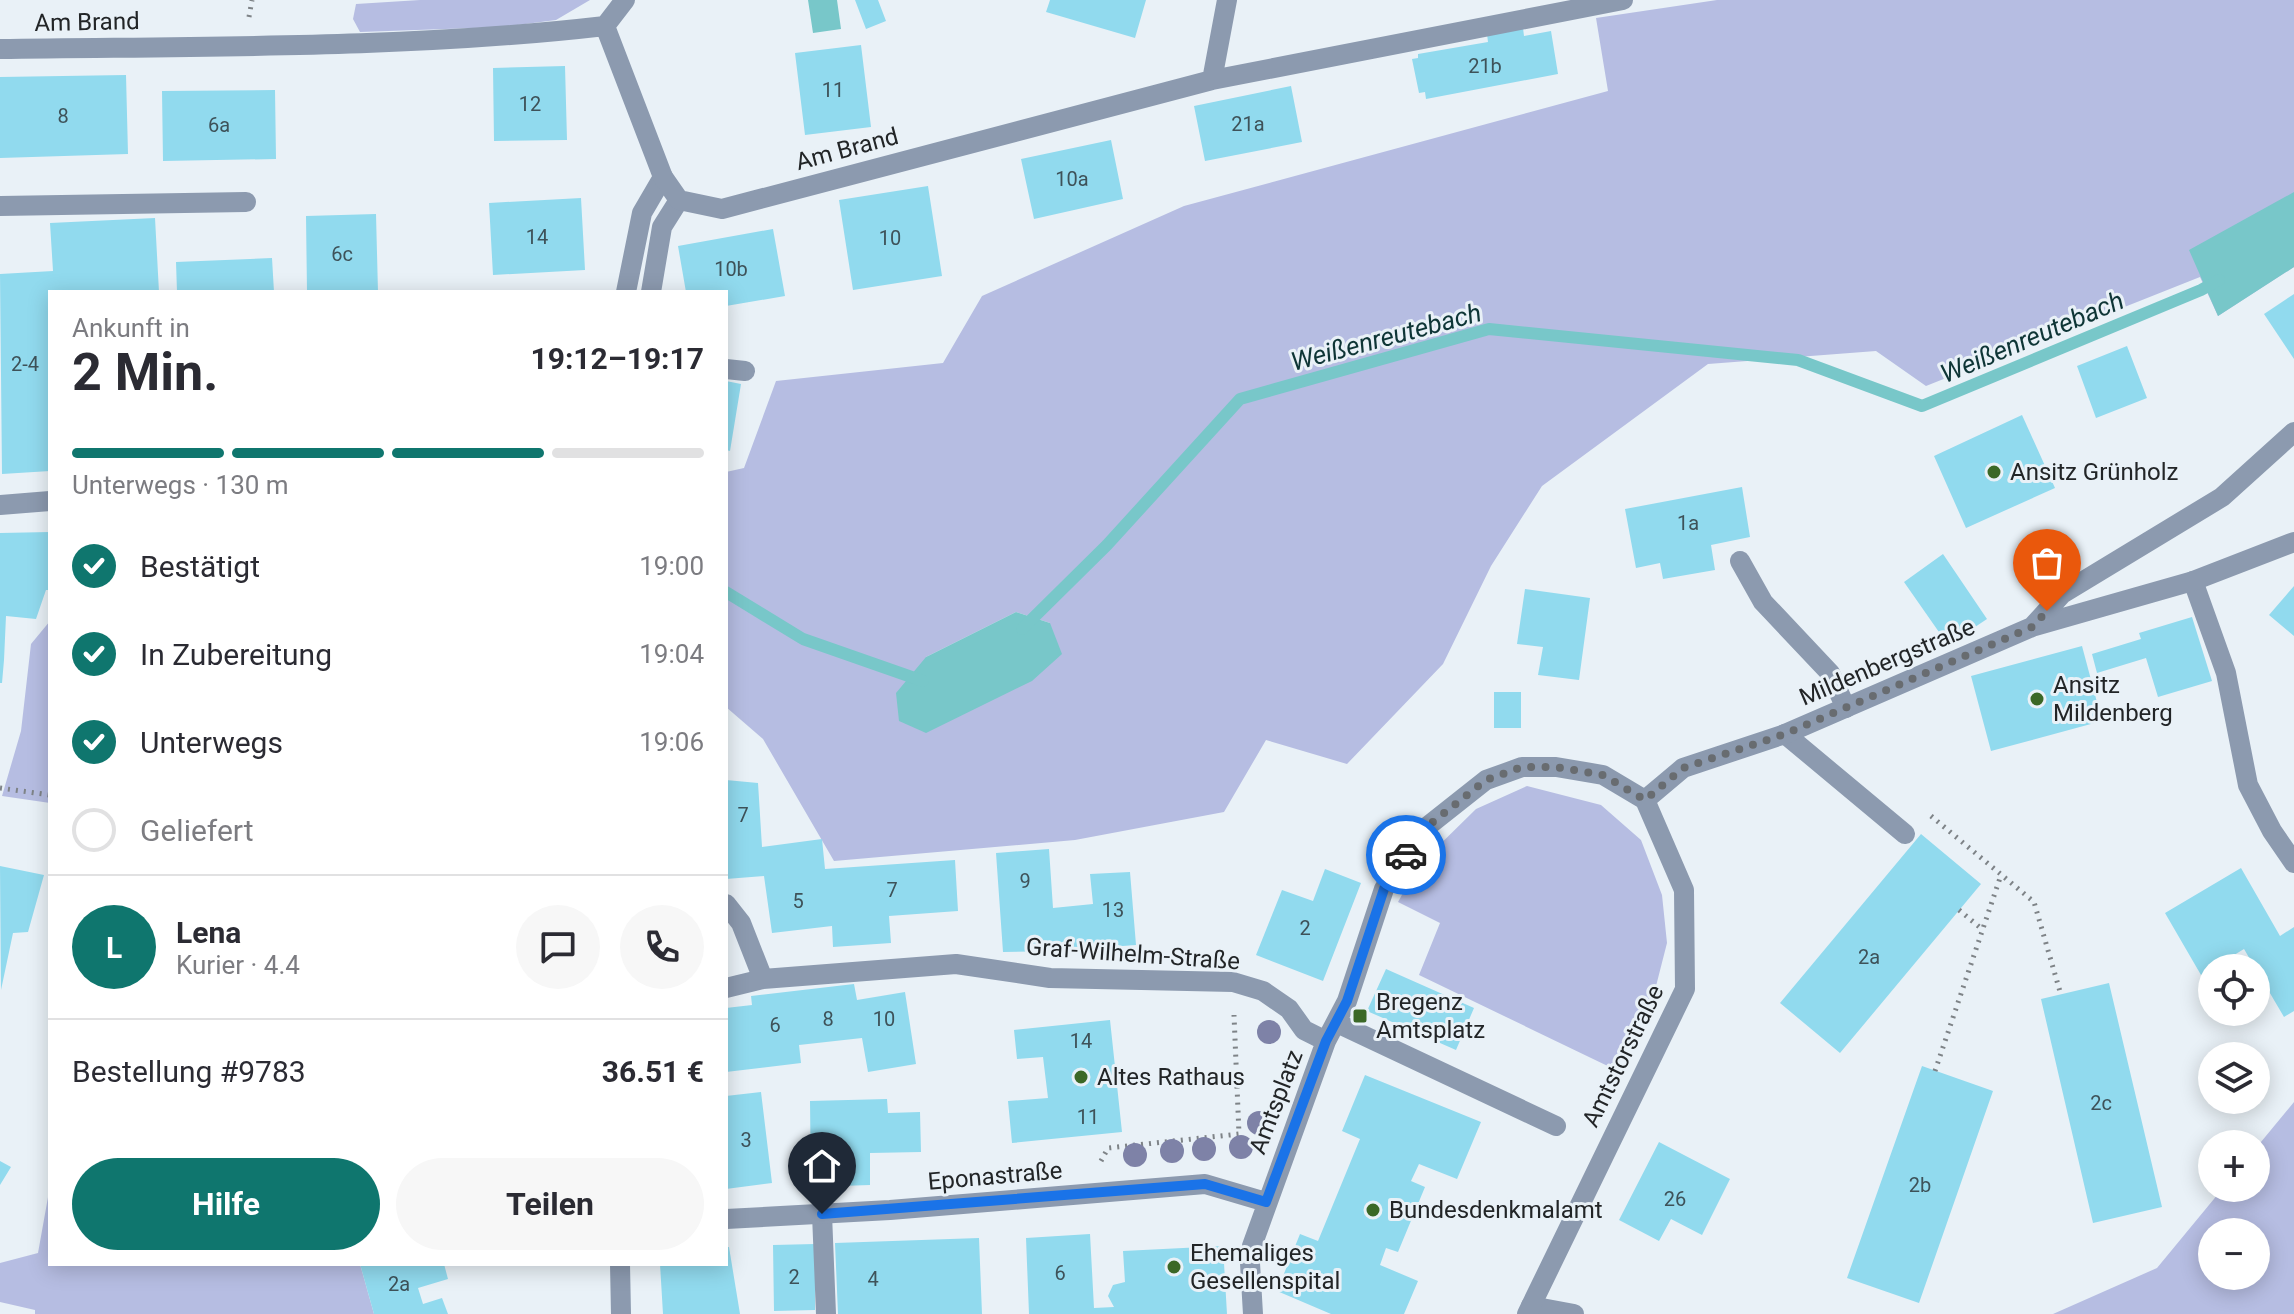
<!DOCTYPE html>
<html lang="de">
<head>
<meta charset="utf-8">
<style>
  :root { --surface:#fff; --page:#f7f7f7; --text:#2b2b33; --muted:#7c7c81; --line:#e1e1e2; --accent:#0f766e }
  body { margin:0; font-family:Roboto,sans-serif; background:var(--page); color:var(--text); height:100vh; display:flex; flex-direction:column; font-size:30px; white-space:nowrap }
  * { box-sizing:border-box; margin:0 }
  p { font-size:26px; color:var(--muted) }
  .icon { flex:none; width:44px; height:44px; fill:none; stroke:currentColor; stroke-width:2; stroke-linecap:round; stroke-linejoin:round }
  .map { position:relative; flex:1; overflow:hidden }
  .details { position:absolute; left:48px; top:290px; width:680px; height:976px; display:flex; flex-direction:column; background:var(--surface); border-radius:0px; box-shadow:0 4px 20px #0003 }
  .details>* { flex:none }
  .controls { position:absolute; left:2198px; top:954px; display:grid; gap:16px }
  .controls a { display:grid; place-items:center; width:72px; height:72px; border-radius:50%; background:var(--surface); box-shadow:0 4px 20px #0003; font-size:40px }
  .pin { position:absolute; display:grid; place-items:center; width:68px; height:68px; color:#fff; margin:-82px -34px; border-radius:50% 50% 50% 0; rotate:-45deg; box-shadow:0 0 8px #0007 }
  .pin .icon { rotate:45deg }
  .courier { position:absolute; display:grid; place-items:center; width:80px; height:80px; margin:-40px; border:6px solid #1a73e8; border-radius:50%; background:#fff; color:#222; box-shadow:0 2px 10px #0007 }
  .summary em { font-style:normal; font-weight:700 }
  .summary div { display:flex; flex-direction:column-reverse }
  .summary { display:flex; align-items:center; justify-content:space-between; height:136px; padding:0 24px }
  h1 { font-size:52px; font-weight:700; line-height:60px }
  .bar { display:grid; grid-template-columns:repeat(4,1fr); gap:12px 8px; align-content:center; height:96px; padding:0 24px }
  .bar i { height:10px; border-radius:6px; background:var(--line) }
  .bar .on { background:var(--accent) }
  .bar p { grid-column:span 4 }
  .line { display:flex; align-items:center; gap:20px; padding:0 24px; border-top:2px solid var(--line) }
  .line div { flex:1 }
  .round { display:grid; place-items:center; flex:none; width:84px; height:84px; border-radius:42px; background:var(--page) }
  ol { padding:0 24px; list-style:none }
  li { display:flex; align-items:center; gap:24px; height:88px }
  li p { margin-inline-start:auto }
  li .icon { padding:8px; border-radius:50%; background:var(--accent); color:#fff; stroke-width:4 }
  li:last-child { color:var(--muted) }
  li i { width:44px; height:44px; border:4px solid var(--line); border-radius:50% }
  .primary-button { display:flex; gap:16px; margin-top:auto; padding:16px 24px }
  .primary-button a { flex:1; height:92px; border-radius:48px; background:var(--accent); color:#fff; font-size:32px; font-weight:700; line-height:92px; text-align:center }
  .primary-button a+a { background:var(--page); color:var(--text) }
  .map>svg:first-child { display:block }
</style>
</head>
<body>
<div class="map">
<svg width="2294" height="1314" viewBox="0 0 2294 1314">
  <rect width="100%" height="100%" fill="#e9f1f7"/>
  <path fill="#b6bde2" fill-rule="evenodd" d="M420 0H590L556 20 502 27 360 32 353 19 356 4Z
    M1717 0H2294V267L2218 316 2200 277 1926 386 1876 351 1708 364 1542 486 1491 566 1443 664 1347 764 1266 740 1224 812 1075 840 834 861 763 739 726 707V472L744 468 776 381 943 363 982 296 1184 206 1608 91 1596 18ZM1016 612 1050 623 926 657Z
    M50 621V803L2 796 21 731 31 644Z
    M1527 786 1601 805 1641 840 1662 895 1667 943 1655 990 1616 1070 1419 975 1440 923 1398 902 1418 866 1476 809Z
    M2294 1102V1314H2053L2157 1268 2223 1188H2256V1148ZM2212 1232H2256V1276H2212Z
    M50 1186V1264H360L374 1314H35V1310L0 1302V1263L38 1253Z"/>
  <path fill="#78c7c9" d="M808 0H837L841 29 813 33Z
    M2294 192V267L2218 316 2189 250Z
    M1016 612 1050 623 1062 654 1032 681 926 733 899 721 896 693 926 657Z"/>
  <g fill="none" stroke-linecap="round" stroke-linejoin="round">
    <path stroke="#78c7c9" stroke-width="12" d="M726 592 803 639 923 681
      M1022 629 1107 545 1240 399 1489 329 1798 360 1922 406 2201 290 2219 280"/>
  </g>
  <path fill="#91daee" d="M855 0H878L886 21 866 29Z
    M1050 0H1146L1135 38 1046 12Z
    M1523 28 1524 36 1551 31 1558 74 1426 99 1425 92 1419 93 1412 59 1418 58V54L1488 42 1487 34Z
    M861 45 871 127 805 135 795 53Z
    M565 66 567 140 494 141 493 68Z
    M126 75 128 154 0 158V77Z
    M1291 86 1302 142 1205 161 1194 106Z
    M275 90 276 159 163 161 162 91Z
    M1111 140 1123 199 1034 219 1021 159Z
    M928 186 942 276 853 290 839 200Z
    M581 198 585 270 493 275 489 203Z
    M376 214 378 292H307L306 216Z
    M155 218 159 292H50V471L2 474 0 274 53 271 50 223Z
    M773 229 785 296 726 306V292H686L678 246Z
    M272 258 274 292H177L176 262Z
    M2294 294V359L2264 314Z
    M2127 346 2147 398 2096 418 2077 366Z
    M726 381 741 384 730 451 726 450Z
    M2022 415 2055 488 1966 528 1934 456Z
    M1742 487 1750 537 1711 545 1715 570 1663 579 1660 563 1636 568 1625 509Z
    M50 532V590H46L36 619 6 616 4 660 2 683H0V533Z
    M1943 554 1987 619 1948 645 1904 582Z
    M2294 586V636L2269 615Z
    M1525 589 1590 598 1579 680 1538 675 1543 647 1517 644Z
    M2192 617 2212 681 2158 697 2146 658 2097 673 2092 654 2141 639 2139 633Z
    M2082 646 2102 721 1991 751 1971 676Z
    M1494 692H1521V728H1494Z
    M726 780 758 783 762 847 822 839 825 869 955 860 958 911 889 916 891 943 833 947 832 926 772 933 764 876 726 879Z
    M1921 834 1981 884 1840 1053 1780 1003Z
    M1049 849 1053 908 1093 904 1090 874 1130 872 1136 945 1057 951 1003 952 996 853Z
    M0 866 44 875 28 932 13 933 1 990Z
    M2241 868 2280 936 2294 927V1011L2284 1017 2244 949 2201 975 2165 913Z
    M1325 869 1361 883 1323 981 1256 955 1282 890 1313 901Z
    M1386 969 1474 1008 1456 1050 1367 1011Z
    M2109 983 2162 1207 2093 1223 2041 999Z
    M854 984 857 1000 905 992 916 1064 868 1072 862 1038 799 1045 801 1063 726 1072V1008L752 1005 751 996Z
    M1110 1020 1122 1132 1012 1143 1008 1101 1048 1098 1043 1057 1017 1059 1014 1030Z
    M1922 1066 1993 1091 1919 1303 1847 1278Z
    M1365 1075 1481 1122 1457 1179 1419 1164 1411 1181 1425 1187 1398 1252 1386 1248 1380 1265 1418 1281 1404 1314H1331L1277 1291 1300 1234 1318 1241 1360 1139 1342 1131Z
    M761 1092 772 1183 726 1189V1096Z
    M887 1099 888 1113 920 1112 921 1152 870 1153V1185L811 1187 810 1101Z
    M1659 1142 1730 1179 1702 1235 1671 1219 1659 1241 1619 1220Z
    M0 1161 11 1167 0 1185Z
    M1090 1234 1094 1308 1114 1307 1108 1296 1113 1285 1125 1282 1123 1251 1223 1246 1227 1314H1029L1026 1238Z
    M979 1238 982 1314H838L835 1243Z
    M815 1244V1310L774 1311 773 1245Z
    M726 1247H729L740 1314H663L660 1264H726Z
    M360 1264H444L448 1279 418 1288 423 1304 442 1298 448 1314H374Z"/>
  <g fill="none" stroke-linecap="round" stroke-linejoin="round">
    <path stroke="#7e8387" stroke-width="5" stroke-dasharray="2 6" stroke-linecap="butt" d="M249 17 252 0
      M0 788 50 795
      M1931 816 2034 902 2061 995
      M1959 910 1983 930
      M1935 1071 2001 875
      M1101 1161 1108 1148 1239 1134 1234 1015"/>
    <path stroke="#8c9aaf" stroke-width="20" d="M0 206 246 202
      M626 292 642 213 663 177
      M651 292 662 227 679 200
      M726 369 745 371
      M0 505 50 501
      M1740 561 1763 602 1830 673 1846 708
      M2193 581 2226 673 2248 785 2272 831 2294 863
      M1785 734 1905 834
      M1337 1023 1556 1126
      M822 1214 826 1314
      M1531 1306 1574 1314"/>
    <path stroke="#8c9aaf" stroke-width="20" d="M605 26 663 177 679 200 722 209 1212 80 1623 0
      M0 49C200 46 407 49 605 26L625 0
      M1212 80 1227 0
      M2032 627 2062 594 2222 497 2294 432
      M1645 800 1683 768 1785 734 2032 627 2193 581 2294 542
      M726 904 741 923 763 979
      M726 988 763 979 956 964 1050 978 1233 982 1263 991 1289 1009 1304 1030 1326 1041
      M726 1219 890 1210 1205 1184 1266 1202
      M620 1264 621 1314
      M1253 1314 1250 1263 1252 1246 1326 1041 1347 1001 1384 889 1419 833 1486 780 1522 767H1556L1603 775 1645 800 1684 890 1685 989 1527 1314"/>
  </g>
  <g fill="#7e82a7">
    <circle cx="1269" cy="1032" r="12"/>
    <circle cx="1259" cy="1123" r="12"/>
    <circle cx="1241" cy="1147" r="12"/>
    <circle cx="1204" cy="1149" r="12"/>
    <circle cx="1172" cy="1151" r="12"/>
    <circle cx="1135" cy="1155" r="12"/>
  </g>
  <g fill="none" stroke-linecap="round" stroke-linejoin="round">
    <path stroke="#686c70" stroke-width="8" stroke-dasharray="0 14.4" d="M1406 855 1419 833 1486 780 1522 767H1556L1603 775 1645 800 1683 768 1785 734 2032 627 2047 611"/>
    <path stroke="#1a73e8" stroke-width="10" d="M822 1214 1205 1184 1266 1202 1326 1041 1347 1001 1384 889 1406 855"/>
  </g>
  <g fill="#3b6826" stroke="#e9f1f7" stroke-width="3">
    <circle cx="1994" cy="472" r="8"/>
    <circle cx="2037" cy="699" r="8"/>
    <rect x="1352" y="1008" width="16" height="16" rx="4"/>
    <circle cx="1081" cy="1077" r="8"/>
    <circle cx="1373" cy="1210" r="8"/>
    <circle cx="1174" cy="1267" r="8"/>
  </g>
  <g text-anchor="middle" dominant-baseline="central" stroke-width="6" stroke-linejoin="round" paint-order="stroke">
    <g font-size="20" fill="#3e5259">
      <text x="1485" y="66">21b</text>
      <text x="833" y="90">11</text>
      <text x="530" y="104">12</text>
      <text x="63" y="116">8</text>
      <text x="1248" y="124">21a</text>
      <text x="219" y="125">6a</text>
      <text x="1072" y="179">10a</text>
      <text x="537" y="237">14</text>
      <text x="890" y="238">10</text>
      <text x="342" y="254">6c</text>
      <text x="731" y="269">10b</text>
      <text x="25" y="364">2-4</text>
      <text x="1688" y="523">1a</text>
      <text x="743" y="815">7</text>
      <text x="1025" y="881">9</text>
      <text x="892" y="890">7</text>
      <text x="798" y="901">5</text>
      <text x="1113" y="910">13</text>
      <text x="1305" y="928">2</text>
      <text x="1869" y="957">2a</text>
      <text x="828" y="1019">8</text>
      <text x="884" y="1019">10</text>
      <text x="775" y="1025">6</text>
      <text x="1081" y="1041">14</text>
      <text x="2101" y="1103">2c</text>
      <text x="1088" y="1117">11</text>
      <text x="746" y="1140">3</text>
      <text x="1920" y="1185">2b</text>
      <text x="1675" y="1199">26</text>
      <text x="1060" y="1273">6</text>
      <text x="794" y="1277">2</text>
      <text x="873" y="1279">4</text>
      <text x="399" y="1284">2a</text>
    </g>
    <g font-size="24" fill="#222527" stroke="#e9f1f7">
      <text transform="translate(87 22) rotate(-1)">Am Brand</text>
      <text transform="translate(847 149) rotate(-15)">Am Brand</text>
      <text transform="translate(1887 662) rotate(-23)">Mildenbergstraße</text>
      <text transform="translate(1133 954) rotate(4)">Graf-Wilhelm-Straße</text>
      <text transform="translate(1623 1056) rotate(-64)">Amtstorstraße</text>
      <text transform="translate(1276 1102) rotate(-69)">Amtsplatz</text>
      <text transform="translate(995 1176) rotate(-5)">Eponastraße</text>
    </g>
    <g font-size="24" fill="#222527" stroke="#e9f1f7" text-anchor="start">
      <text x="2010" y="472">Ansitz Grünholz</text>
      <text x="2053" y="685">Ansitz<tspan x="2053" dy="28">Mildenberg</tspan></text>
      <text x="1376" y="1002">Bregenz<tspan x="1376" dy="28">Amtsplatz</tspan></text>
      <text x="1097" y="1077">Altes Rathaus</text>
      <text x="1389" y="1210">Bundesdenkmalamt</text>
      <text x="1190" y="1253">Ehemaliges<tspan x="1190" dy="28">Gesellenspital</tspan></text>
    </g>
    <g font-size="26" font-style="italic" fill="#0e3536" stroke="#e9f1f7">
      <text transform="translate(1386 337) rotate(-15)">Weißenreutebach</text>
      <text transform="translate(2032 337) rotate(-23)">Weißenreutebach</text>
    </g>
  </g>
</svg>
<div class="controls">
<a><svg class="icon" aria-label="locate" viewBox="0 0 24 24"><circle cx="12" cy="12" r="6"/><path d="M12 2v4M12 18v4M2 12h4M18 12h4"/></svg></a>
<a><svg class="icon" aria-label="layers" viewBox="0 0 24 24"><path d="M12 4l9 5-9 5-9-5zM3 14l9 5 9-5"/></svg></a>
<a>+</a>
<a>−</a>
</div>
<div class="pin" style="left:2047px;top:611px;background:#ea580c"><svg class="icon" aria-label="bag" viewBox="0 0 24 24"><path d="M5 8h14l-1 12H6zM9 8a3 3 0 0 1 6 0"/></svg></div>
<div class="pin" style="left:822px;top:1214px;background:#1f2937"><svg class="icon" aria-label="home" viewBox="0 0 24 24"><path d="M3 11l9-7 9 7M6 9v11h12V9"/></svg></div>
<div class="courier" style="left:1406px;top:855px"><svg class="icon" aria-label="car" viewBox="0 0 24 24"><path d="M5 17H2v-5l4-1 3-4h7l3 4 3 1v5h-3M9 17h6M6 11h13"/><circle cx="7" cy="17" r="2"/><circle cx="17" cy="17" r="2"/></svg></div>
<section class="details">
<div class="summary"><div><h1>2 Min.</h1><p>Ankunft in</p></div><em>19:12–19:17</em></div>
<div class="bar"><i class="on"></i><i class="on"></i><i class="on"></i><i></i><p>Unterwegs · 130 m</p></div>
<ol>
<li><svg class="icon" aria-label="check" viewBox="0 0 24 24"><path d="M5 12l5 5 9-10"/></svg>Bestätigt<p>19:00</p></li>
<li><svg class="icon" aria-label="check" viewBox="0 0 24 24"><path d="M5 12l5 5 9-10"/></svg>In Zubereitung<p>19:04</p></li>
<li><svg class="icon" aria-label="check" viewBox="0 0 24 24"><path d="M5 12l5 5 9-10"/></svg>Unterwegs<p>19:06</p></li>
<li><i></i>Geliefert</li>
</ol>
<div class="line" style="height:144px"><b class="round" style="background:var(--accent);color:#fff">L</b><div><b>Lena</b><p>Kurier · 4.4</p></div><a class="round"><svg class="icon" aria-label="chat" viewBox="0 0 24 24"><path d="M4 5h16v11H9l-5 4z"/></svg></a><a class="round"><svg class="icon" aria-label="phone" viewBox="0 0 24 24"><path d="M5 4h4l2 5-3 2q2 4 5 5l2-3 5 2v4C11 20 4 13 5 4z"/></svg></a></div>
<div class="line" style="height:104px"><div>Bestellung #9783</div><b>36.51 €</b></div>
<div class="primary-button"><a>Hilfe</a><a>Teilen</a></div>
</section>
</div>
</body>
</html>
